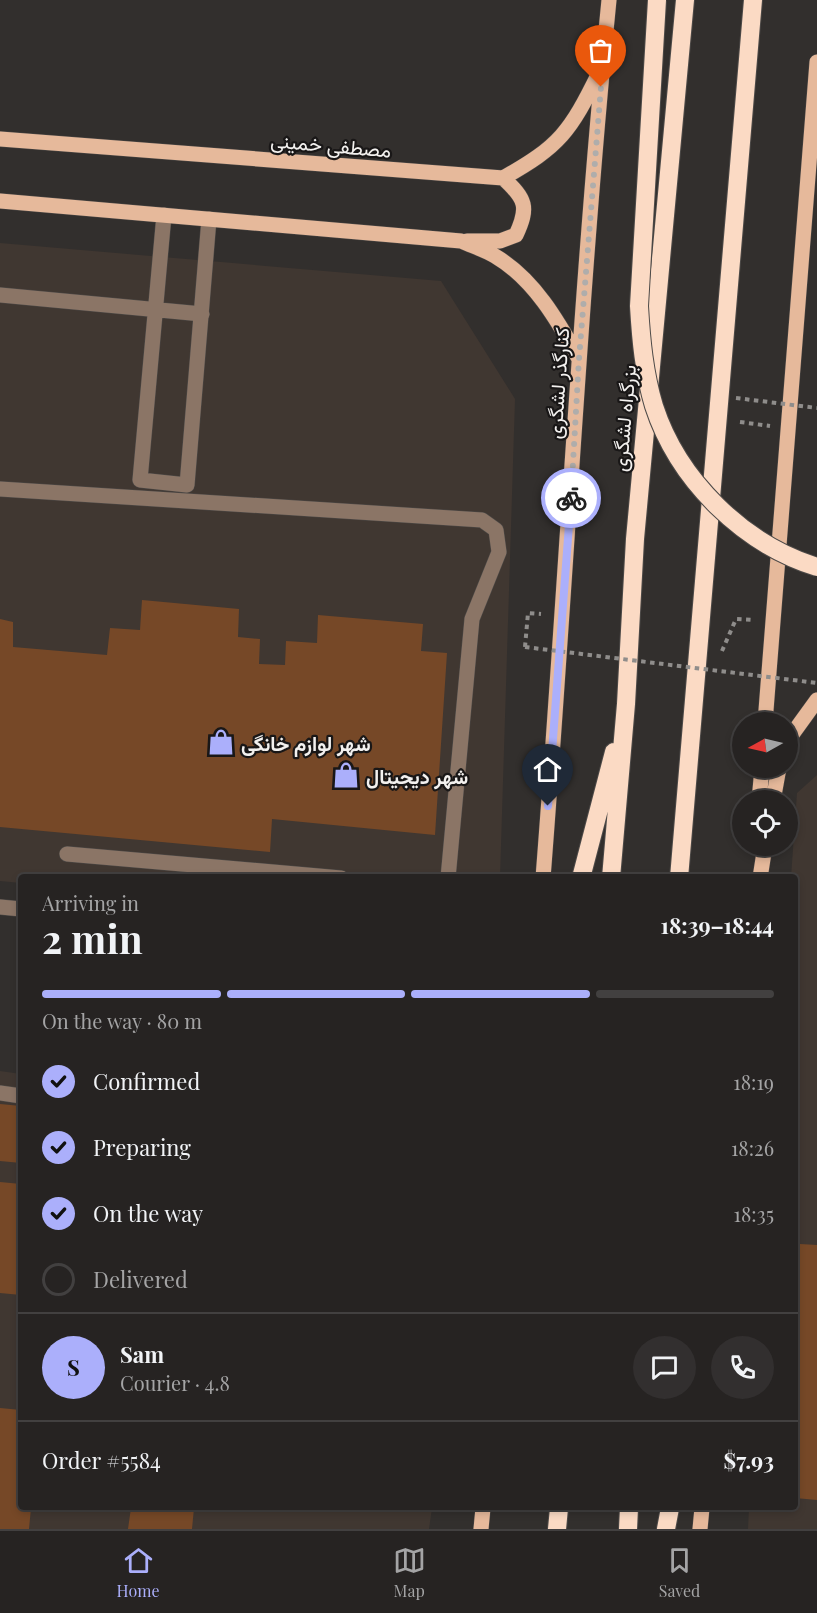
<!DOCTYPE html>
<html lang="en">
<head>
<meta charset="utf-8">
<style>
  :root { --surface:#262322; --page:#322f2f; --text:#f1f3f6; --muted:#a4a4a5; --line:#424040; --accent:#abaffb }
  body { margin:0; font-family:"Playfair Display",Vazirmatn,serif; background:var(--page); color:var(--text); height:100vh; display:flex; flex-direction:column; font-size:22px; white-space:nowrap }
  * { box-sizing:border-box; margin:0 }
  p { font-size:20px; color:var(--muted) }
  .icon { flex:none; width:33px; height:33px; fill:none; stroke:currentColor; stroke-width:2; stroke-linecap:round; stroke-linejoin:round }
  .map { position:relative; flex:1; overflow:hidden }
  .sheet { position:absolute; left:18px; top:874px; width:780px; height:636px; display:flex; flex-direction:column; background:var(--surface); border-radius:6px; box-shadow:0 3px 9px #0003,0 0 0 2px var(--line) }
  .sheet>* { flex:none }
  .needle { width:39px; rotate:262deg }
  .tools { position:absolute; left:732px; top:712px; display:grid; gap:12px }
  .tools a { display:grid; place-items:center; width:66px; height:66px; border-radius:50%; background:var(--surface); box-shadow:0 3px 9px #0003,0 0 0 2px var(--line); font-size:30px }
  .pin { position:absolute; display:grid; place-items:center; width:51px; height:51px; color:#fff; margin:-62px -26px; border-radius:50% 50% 50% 0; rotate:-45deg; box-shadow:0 0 6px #0007 }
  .pin .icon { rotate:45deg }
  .courier { position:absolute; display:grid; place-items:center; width:60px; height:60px; margin:-30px; border:4px solid #abaffb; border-radius:50%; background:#fff; color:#222; box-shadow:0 2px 8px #0007 }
  .head em { font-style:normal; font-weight:700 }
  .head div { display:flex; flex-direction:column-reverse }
  .head { display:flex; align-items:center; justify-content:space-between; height:102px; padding:0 24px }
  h1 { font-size:39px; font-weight:700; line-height:45px }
  .bar { display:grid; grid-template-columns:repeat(4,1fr); gap:9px 6px; align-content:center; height:72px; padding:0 24px }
  .bar i { height:8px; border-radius:4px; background:var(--line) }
  .bar .on { background:var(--accent) }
  .bar p { grid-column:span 4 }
  .line { display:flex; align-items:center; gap:15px; padding:0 24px; border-top:2px solid var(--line) }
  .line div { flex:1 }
  .round { display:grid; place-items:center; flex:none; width:63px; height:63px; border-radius:32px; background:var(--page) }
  ol { padding:0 24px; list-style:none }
  li { display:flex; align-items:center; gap:18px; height:66px }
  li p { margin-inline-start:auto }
  li .icon { padding:6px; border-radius:50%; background:var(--accent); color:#111; stroke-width:4 }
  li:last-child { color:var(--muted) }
  li i { width:33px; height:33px; border:3px solid var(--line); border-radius:50% }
  .tab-bar { display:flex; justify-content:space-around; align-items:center; height:84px; border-top:2px solid var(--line); background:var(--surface); font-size:16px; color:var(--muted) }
  .tab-bar a { display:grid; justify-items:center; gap:3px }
  .tab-bar .on { color:var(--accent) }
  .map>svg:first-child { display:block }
</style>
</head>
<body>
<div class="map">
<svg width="817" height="1529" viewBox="0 0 817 1529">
  <rect width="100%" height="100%" fill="#322f2d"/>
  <path fill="#403731" d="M0 243 441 281 515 399 500 877 21 878V883L0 881Z
    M817 775V1529H748L749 1508H795V878L791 877 797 793Z
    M0 1071 21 1074V1508H432L429 1529H0Z"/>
  <path fill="#764827" d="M142 600 239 609 238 637 260 639 259 664 285 665 286 641 317 643 318 615 423 624 421 651 447 653 435 835 272 819 270 852 0 827V619L13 622V647L107 655 110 628 140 630Z
    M0 1104 21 1106V1163L0 1161Z
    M0 1182 21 1184V1295L0 1293Z
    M800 1244 817 1245V1500L795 1498V1307Z
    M0 1408 21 1410V1508H31L29 1529H0Z
    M131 1508H194L192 1529H128Z"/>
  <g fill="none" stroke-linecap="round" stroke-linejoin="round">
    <g stroke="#4d4a48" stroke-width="16">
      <path id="minor" d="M164 215 140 480 187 485 209 219
        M0 295 202 314
        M0 489 482 520 496 530 499 552 472 619 448 878
        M67 854 341 878
        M0 907 21 909
        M0 1093 21 1096"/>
    </g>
    <g stroke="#4d4a48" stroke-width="16">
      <path id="major" d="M0 139 503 178C560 146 570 132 599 73
        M0 201 461 241C472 246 485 250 495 256 534 279 558 321 579 359
        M467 241H500L516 235C529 207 526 199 503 178
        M765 723 817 62
        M788 740 817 700
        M759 801 762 768
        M773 801 779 768
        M543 878C566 585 580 292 609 0
        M760 878 765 846
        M481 1529 483 1508
        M700 1529 702 1508"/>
    </g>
    <g stroke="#4d4a48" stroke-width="20">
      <path id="highway" d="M581 878 614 752
        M611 878 626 704 635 539 685 0
        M679 878 753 0
        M557 1529 559 1508
        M628 1529 629 1508
        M666 1529 670 1508"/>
    </g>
    <path stroke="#8f8d8b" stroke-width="4" stroke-dasharray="4.5 4.5" stroke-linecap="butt" d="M740 422 770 426
      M525 647 528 613 541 614
      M722 651 736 619 753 620"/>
    <use href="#minor" stroke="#8b7566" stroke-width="15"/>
    <use href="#major" stroke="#e6b99b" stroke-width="15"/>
    <use href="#highway" stroke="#fbdac4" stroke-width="18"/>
    <g stroke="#4d4a48" stroke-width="20" stroke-linecap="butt">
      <path id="highway-bridge" d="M657 0 639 306C641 340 644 373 654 406 678 480 743 544 817 567"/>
    </g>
    <path stroke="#8f8d8b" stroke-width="4" stroke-dasharray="4.5 4.5" stroke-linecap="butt" d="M736 398 817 408
      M525 647 817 683"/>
    <use href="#highway-bridge" stroke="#fbdac4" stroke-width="18"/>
  </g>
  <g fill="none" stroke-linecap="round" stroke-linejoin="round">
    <path stroke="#afadab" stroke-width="6" stroke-dasharray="0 10.8" d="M571 498 579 359 601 87"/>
    <path stroke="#abaffb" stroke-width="8" d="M548 806 571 498"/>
  </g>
  <defs>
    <g id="shop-bare" transform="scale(2.07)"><path d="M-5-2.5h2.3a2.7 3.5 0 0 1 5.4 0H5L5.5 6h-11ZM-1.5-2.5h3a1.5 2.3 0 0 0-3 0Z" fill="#abaffb" stroke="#191717" stroke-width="2.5" paint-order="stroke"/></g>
  </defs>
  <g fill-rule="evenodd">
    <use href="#shop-bare" x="221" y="742"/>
    <use href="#shop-bare" x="346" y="775"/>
  </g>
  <g text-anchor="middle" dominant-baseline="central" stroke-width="4.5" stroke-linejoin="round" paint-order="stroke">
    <g font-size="20" fill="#f3f1ef" stroke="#191717">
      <text transform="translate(331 144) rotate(5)">مصطفی خمینی</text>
      <text transform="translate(557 383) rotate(-86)">کنارگذر لشگری</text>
      <text transform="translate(623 418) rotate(-85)">بزرگراه لشگری</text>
    </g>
    <g font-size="20" font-weight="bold" fill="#f3f1ef" stroke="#191717" text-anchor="start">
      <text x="241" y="742">شهر لوازم خانگی</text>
      <text x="366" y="775">شهر دیجیتال</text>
    </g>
  </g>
</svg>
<div class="tools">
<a><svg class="needle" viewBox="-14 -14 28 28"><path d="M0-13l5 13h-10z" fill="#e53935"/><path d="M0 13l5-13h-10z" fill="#a4a4a5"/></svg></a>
<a><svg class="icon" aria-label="locate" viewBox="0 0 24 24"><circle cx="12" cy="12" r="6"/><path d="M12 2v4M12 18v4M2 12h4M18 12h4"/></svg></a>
</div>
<div class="pin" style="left:601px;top:87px;background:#ea580c"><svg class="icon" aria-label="bag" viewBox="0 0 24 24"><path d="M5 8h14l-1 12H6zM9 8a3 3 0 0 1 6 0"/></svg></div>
<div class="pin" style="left:548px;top:806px;background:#1f2937"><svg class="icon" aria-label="home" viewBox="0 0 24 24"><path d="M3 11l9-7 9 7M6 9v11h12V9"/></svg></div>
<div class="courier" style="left:571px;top:498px"><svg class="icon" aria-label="bike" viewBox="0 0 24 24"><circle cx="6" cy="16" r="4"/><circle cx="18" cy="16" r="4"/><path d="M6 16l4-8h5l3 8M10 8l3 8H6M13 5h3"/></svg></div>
<section class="sheet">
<div class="head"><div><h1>2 min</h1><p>Arriving in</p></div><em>18:39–18:44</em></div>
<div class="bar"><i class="on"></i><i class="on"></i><i class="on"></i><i></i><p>On the way · 80 m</p></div>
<ol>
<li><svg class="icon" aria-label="check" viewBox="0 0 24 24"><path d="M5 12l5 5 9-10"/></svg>Confirmed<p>18:19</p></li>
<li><svg class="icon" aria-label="check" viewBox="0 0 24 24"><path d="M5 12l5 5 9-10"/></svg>Preparing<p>18:26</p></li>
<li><svg class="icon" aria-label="check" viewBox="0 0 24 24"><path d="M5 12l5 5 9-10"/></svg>On the way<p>18:35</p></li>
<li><i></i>Delivered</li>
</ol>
<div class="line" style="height:108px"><b class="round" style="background:var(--accent);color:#111">S</b><div><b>Sam</b><p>Courier · 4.8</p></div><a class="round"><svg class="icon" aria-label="chat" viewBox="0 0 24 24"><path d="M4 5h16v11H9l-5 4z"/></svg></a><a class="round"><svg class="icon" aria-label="phone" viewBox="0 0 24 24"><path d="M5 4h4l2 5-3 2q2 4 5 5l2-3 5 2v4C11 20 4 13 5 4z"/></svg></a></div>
<div class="line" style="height:78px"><div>Order #5584</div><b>$7.93</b></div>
</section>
</div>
<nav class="tab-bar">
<a class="on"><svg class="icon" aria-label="home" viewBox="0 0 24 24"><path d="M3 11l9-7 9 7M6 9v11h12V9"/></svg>Home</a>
<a><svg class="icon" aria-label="map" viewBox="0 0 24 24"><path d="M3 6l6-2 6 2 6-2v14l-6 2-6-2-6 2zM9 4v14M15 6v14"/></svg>Map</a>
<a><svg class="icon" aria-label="saved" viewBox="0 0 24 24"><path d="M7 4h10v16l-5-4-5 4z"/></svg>Saved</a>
</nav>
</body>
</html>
